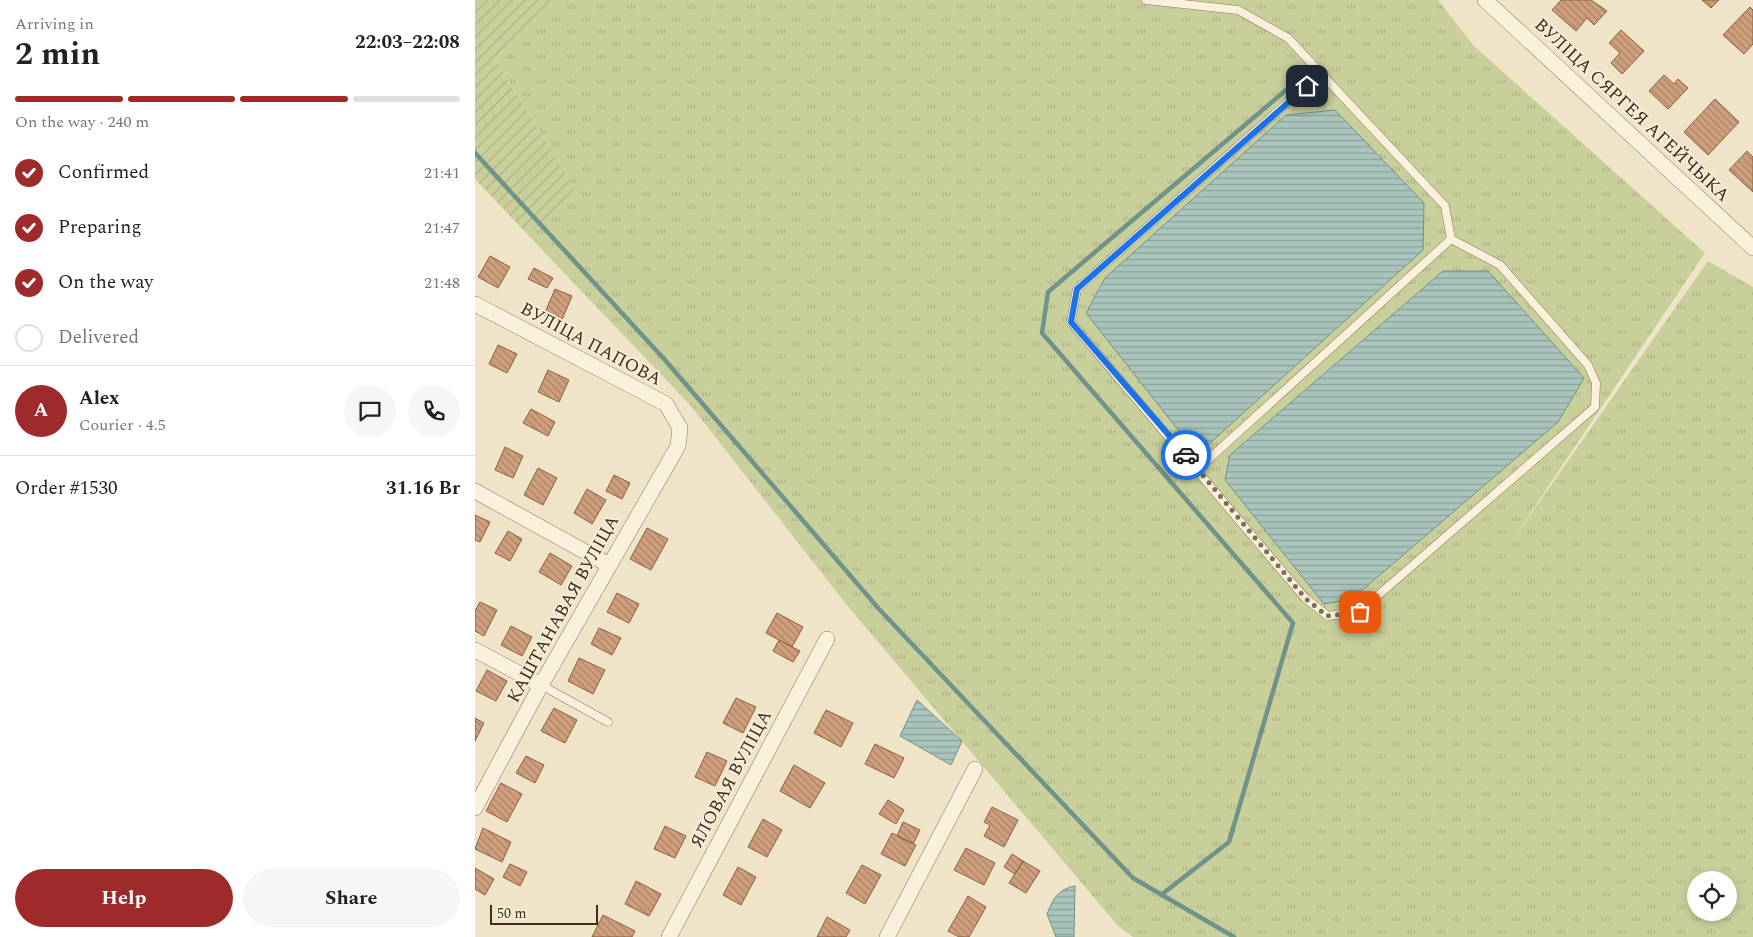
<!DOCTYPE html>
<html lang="en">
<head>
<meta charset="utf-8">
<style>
  :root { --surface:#fff; --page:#f6f6f6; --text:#222; --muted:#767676; --line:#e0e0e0; --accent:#9e2a2b }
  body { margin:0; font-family:Spectral,serif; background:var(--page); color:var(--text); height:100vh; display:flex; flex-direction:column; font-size:19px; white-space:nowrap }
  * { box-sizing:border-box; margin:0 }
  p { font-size:16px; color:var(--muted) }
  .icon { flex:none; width:28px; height:28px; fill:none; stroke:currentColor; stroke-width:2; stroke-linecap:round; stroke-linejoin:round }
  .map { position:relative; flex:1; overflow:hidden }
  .drawer { display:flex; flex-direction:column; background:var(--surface); width:475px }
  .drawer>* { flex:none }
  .controls { position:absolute; left:1212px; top:871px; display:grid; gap:10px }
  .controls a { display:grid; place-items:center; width:50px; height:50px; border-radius:50%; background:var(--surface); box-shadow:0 2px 8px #0003; font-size:25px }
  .scale { position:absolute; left:15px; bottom:12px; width:108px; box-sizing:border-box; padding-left:5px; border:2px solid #3d2e20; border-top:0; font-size:14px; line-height:18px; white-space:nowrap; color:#3d2e20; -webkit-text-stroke:4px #f7eed8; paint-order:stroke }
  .pin { position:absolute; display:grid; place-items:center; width:42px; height:42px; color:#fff; margin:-21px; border-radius:10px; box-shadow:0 2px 8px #0006 }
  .courier { position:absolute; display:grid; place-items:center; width:50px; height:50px; margin:-25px; border:4px solid #1a73e8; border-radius:50%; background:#fff; color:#222; box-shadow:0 1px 6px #0007 }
  .head em { font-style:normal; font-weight:700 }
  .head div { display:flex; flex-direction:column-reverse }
  .head { display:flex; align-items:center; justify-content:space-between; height:85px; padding:0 15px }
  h1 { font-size:32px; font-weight:700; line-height:38px }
  .bar { display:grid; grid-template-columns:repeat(4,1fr); gap:8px 5px; align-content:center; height:60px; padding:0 15px }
  .bar i { height:6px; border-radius:4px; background:var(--line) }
  .bar .selected { background:var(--accent) }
  .bar p { grid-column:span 4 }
  .line { display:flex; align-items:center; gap:12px; padding:0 15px; border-top:1px solid var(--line) }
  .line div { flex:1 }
  .round { display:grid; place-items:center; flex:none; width:52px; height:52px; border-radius:26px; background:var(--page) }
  ol { padding:0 15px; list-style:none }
  li { display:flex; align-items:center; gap:15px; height:55px }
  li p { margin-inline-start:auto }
  li .icon { padding:5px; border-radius:50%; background:var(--accent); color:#fff; stroke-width:4 }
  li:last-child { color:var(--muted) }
  li i { width:28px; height:28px; border:2px solid var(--line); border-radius:50% }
  .primary-button { display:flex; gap:10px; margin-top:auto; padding:10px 15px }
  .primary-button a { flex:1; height:58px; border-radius:30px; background:var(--accent); color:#fff; font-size:20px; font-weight:700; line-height:58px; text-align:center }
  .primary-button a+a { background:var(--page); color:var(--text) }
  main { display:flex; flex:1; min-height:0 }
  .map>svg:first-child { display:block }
</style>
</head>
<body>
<main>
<section class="drawer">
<div class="head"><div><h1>2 min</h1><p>Arriving in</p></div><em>22:03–22:08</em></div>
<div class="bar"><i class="selected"></i><i class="selected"></i><i class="selected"></i><i></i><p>On the way · 240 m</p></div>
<ol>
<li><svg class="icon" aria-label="check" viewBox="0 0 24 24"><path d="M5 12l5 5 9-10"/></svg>Confirmed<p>21:41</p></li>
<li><svg class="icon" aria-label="check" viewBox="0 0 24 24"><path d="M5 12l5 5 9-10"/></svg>Preparing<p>21:47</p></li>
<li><svg class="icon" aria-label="check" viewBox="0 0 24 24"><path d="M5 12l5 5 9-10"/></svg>On the way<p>21:48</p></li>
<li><i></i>Delivered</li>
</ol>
<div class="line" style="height:90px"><b class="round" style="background:var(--accent);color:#fff">A</b><div><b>Alex</b><p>Courier · 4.5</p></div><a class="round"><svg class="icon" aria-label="chat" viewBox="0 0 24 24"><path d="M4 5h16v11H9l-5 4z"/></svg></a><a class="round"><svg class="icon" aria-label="phone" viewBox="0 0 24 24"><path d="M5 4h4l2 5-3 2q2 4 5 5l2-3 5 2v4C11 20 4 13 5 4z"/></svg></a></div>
<div class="line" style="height:65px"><div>Order #1530</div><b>31.16 Br</b></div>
<div class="primary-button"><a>Help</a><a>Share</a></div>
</section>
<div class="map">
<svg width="1278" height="937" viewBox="0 0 1278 937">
  <defs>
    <pattern id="grass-tufts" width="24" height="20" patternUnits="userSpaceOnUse" patternTransform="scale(1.25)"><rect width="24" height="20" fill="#c9cf9b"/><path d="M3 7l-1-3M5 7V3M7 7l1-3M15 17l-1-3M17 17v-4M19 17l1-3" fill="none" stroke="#aeb285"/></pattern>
    <pattern id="garden-furrows" width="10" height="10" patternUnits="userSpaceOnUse" patternTransform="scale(1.25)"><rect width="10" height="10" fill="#c9cf9b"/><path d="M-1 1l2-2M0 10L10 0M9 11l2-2" fill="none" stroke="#aeb285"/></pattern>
    <pattern id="water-rules" width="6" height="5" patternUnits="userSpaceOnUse" patternTransform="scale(1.25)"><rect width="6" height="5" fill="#a9c4bc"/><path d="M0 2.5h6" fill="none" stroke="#8ba098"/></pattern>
    <pattern id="building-back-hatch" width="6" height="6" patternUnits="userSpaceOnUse" patternTransform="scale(1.25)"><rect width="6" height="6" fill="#cf9f7d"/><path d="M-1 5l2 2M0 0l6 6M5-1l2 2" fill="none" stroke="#a98266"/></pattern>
  </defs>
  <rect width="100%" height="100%" fill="#f0e4c8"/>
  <path fill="url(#grass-tufts)" fill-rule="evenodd" d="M82 0H963L999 46 1230 253 1034 545 1233 261 1278 287V937H658L643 926 371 604 216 406 52 234 103 193 20 59ZM1221 880H1254V912H1221Z"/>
  <path fill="url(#garden-furrows)" d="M0 0H82L20 59 103 193 52 234 0 179Z"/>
  <path fill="url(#water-rules)" stroke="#6f938a" d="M860 110 949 203 948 250 733 445 711 440 611 313 630 278 811 115Z
    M968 271H1013L1109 378 1083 422 877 599 849 604 750 480 755 455Z
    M442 700 487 741 476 765 425 736Z
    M600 886 599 937H581L572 914C578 899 583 889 600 886Z"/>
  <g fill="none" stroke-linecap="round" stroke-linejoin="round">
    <path stroke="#6f938a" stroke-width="4.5" d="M0 153 190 360 404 609 658 878 759 937
      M686 895 754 842 818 623 567 333 573 292 817 85"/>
  </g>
  <path fill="url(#building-back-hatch)" stroke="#8d5f41" d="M1086 0H1116L1132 11 1119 25 1112 18 1101 31 1077 10Z
    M1227 0H1244L1236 8Z
    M1275 7 1278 10V44L1269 54 1248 35Z
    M1146 30 1169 51 1147 74 1136 63 1145 53 1134 43Z
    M1189 75 1199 84 1203 79 1213 88 1193 109 1174 91Z
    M1240 99 1264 122 1233 155 1209 132Z
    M1272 151 1278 157V192L1254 170Z
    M15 256 35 267 23 288 3 277Z
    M59 268 78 278 72 288 53 279Z
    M80 289 97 296 86 322 69 315Z
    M23 345 42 354 32 373 14 364Z
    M73 370 94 380 84 402 63 392Z
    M56 409 80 422 73 436 48 423Z
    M30 447 48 456 38 478 20 470Z
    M63 468 82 478 68 505 49 495Z
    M139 475 155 483 147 499 131 491Z
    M112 489 131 500 117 524 99 513Z
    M0 515 15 522 5 542 0 540Z
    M172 528 193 539 176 570 155 559Z
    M33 531 47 539 35 561 20 553Z
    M75 553 97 566 86 585 64 572Z
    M142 593 164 604 154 623 132 612Z
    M5 602 22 610 9 636 0 631V611Z
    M302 613 328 627 317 647 291 633Z
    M36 626 57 637 47 656 26 645Z
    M124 628 146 638 137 655 116 644Z
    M304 640 325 651 318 662 298 651Z
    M104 658 130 670 118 694 93 681Z
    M12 670 32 681 21 701 1 691Z
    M261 698 281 707 268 733 248 723Z
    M79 708 102 720 90 743 66 731Z
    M351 710 378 723 366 747 339 733Z
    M0 718 9 723 0 741Z
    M400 744 429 758 419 778 390 764Z
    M232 752 252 761 240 786 220 777Z
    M51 756 69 765 60 783 41 773Z
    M319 765 350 783 335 808 305 791Z
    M26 783 47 794 32 822 11 811Z
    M413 800 429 810 421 824 404 814Z
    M517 807 543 820 529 847 509 836 515 825 509 822Z
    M288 819 307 830 292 857 273 847Z
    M428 822 445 830 438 844 422 836Z
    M190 826 211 836 200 858 179 849Z
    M8 828 36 842 27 862 0 849Z
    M417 833 441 845 430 866 406 854Z
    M491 848 520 863 509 885 479 870Z
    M537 854 548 861 540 874 529 867Z
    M548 861 565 871 551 893 534 883Z
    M35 864 52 872 45 886 28 877Z
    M387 865 406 875 390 904 371 893Z
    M263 867 281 877 266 905 248 895Z
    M0 868 19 879 10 895 0 889Z
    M161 881 186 894 174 916 150 904Z
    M493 896 511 907 494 937H484L473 931Z
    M128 915 160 931 157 937H117Z
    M352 917 375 930 371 937H342Z"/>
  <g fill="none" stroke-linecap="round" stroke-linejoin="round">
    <g stroke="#8d765c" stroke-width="9">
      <path id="lane" d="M671 0 763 10 813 38 970 206 976 239 1025 265 1113 365 1121 383 1120 407 885 611 853 616 830 598 596 322 602 289 846 73
        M723 469 976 239
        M66 685 133 722"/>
    </g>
    <g stroke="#8d765c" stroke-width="16">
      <path id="street" d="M1010 0 1278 248
        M0 304 191 404 205 428 203 446 66 685 0 808
        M0 491 134 565
        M0 650 66 685
        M194 937 352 639
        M412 937 500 769"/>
    </g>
    <use href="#lane" stroke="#faf1dc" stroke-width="8"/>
    <use href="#street" stroke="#faf1dc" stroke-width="15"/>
  </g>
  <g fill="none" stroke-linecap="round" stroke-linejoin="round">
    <path stroke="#7c6e5b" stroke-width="5" stroke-dasharray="0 9" d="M711 455 830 598 852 616 885 612"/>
    <path stroke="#1a73e8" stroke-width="6" d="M711 455 596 322 602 289 832 86"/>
  </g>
  <g text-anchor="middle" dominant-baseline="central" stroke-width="4" stroke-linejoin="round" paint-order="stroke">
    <g font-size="18" fill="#3d2e20" stroke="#f7eed8">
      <text transform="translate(1157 110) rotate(43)">ВУЛІЦА СЯРГЕЯ АГЕЙЧЫКА</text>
      <text transform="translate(116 344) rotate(28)">ВУЛІЦА ПАПОВА</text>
      <text transform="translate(88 609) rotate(-61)">КАШТАНАВАЯ ВУЛІЦА</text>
      <text transform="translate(256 779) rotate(-62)">ЯЛОВАЯ ВУЛІЦА</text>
    </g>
  </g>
</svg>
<div class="controls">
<a><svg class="icon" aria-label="locate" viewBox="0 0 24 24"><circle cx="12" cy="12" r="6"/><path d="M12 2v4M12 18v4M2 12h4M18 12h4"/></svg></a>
</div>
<div class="scale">50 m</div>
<div class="pin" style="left:885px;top:612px;background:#ea580c"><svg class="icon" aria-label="bag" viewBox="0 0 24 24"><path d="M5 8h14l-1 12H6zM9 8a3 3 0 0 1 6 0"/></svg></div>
<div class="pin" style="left:832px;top:86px;background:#1f2937"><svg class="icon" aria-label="home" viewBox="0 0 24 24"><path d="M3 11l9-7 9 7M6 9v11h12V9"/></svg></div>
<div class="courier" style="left:711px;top:455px"><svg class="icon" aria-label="car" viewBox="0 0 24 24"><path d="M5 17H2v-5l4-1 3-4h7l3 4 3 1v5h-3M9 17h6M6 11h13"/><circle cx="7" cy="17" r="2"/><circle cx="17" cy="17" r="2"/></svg></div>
</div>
</main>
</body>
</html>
